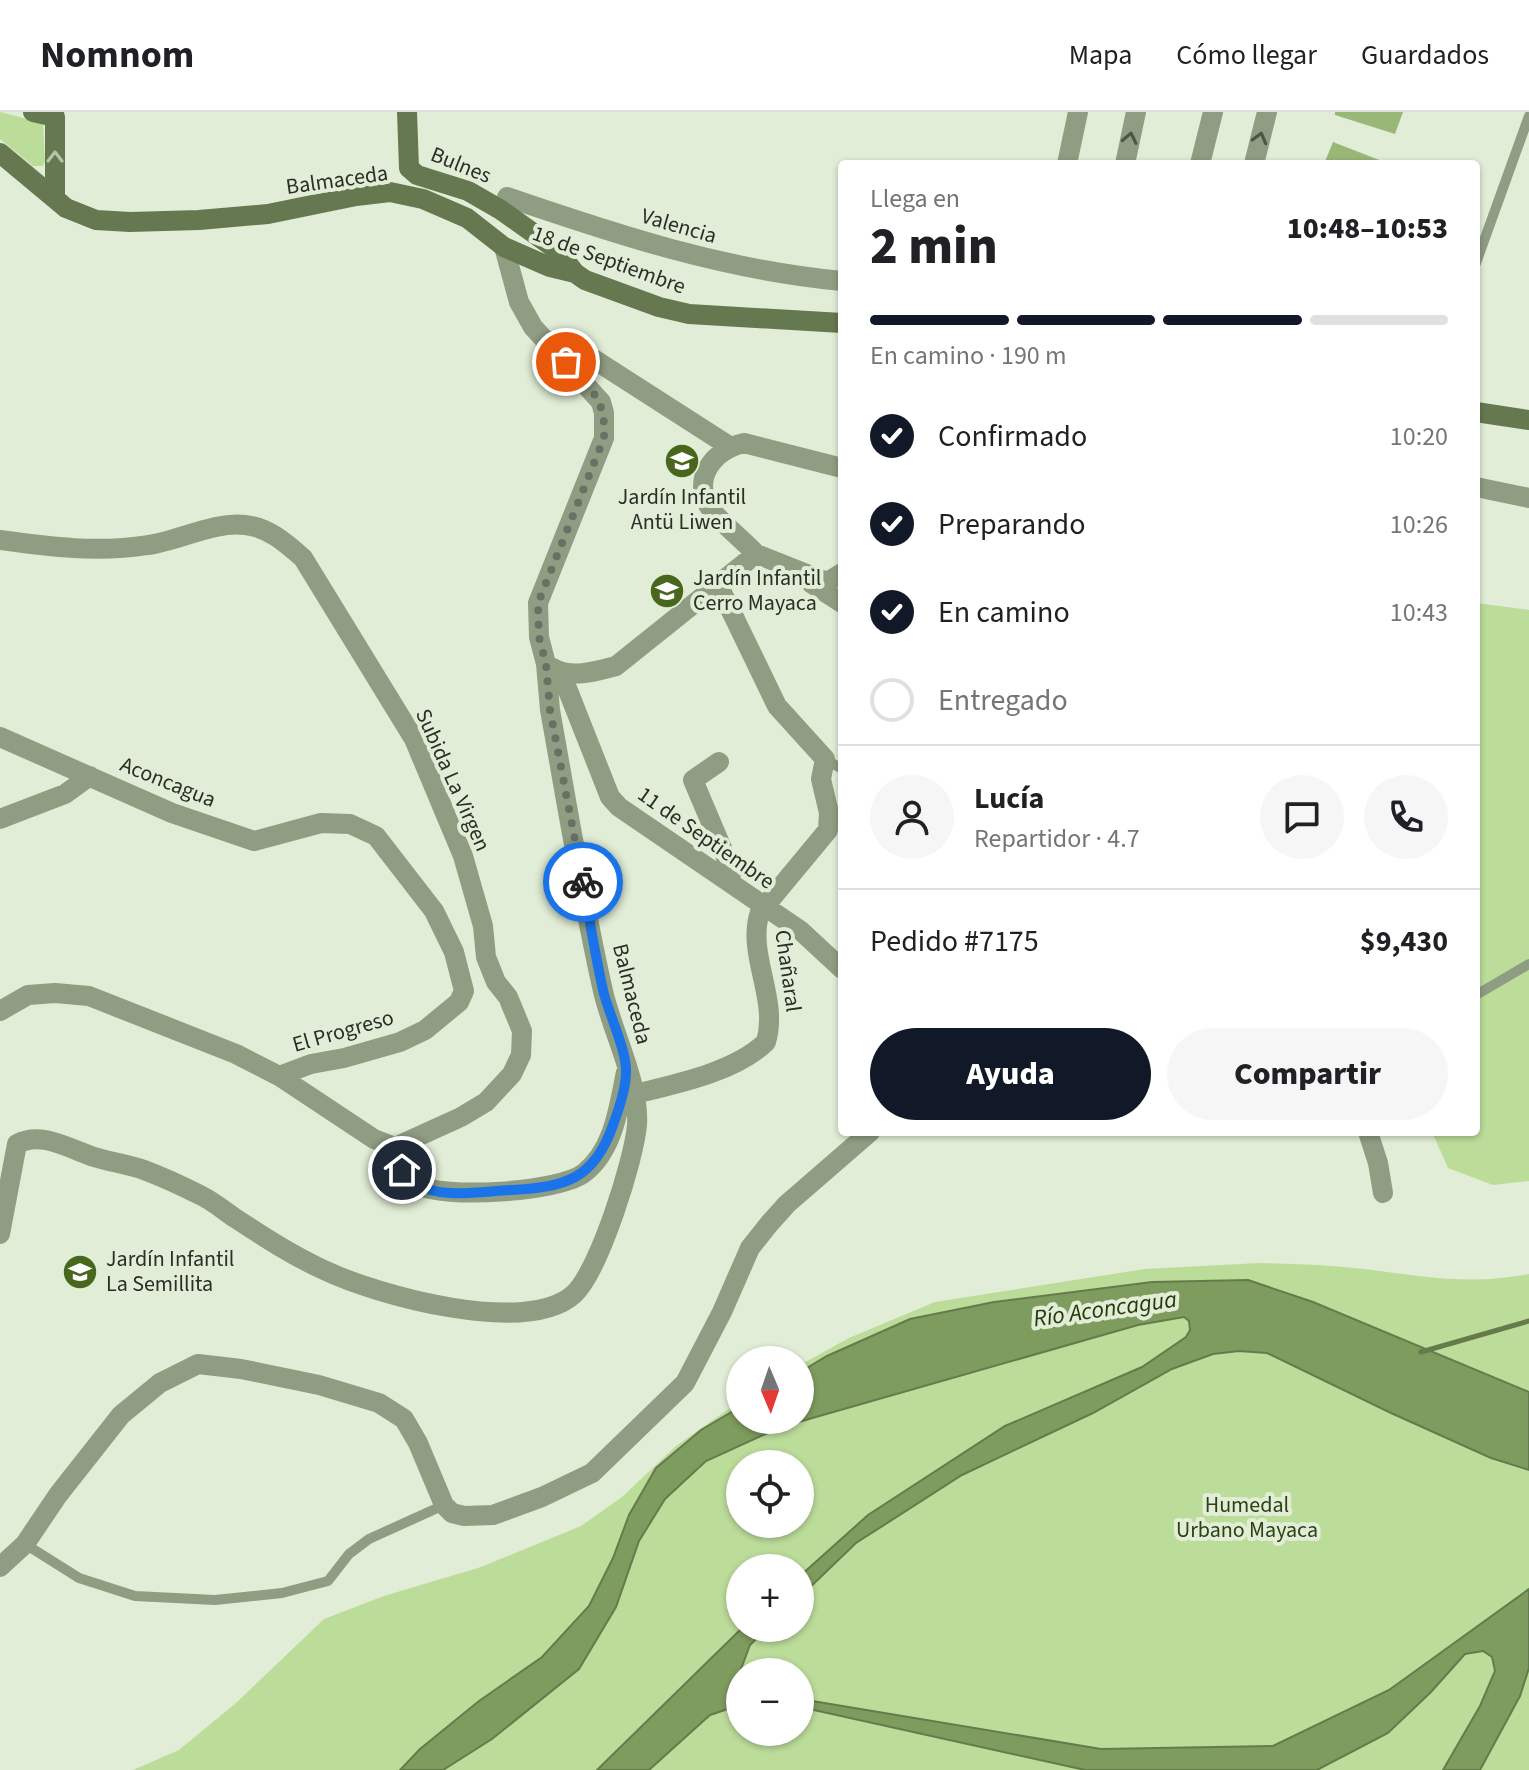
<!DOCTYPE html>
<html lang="es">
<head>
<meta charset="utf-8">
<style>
  :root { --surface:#fff; --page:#f6f6f6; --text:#202124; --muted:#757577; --line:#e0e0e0; --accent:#111827 }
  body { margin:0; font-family:"Source Sans 3",sans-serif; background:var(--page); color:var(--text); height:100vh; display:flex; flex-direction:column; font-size:30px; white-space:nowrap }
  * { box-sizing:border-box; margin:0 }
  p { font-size:26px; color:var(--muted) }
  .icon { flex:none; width:44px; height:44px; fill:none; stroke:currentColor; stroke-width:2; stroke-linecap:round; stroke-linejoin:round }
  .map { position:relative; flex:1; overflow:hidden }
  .panel { position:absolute; left:838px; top:48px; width:642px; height:976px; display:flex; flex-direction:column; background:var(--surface); border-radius:8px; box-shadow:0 2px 6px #0004 }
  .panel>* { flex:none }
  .needle { width:52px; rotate:178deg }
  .fabs { position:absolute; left:726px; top:1234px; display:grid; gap:16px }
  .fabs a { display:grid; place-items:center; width:88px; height:88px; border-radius:50%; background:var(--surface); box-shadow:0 2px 6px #0004; font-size:40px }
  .pin { position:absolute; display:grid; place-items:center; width:68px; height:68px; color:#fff; margin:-34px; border:4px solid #fff; border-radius:50%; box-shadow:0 2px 8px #0007 }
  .courier { position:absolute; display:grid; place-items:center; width:80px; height:80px; margin:-40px; border:6px solid #1a73e8; border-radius:50%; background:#fff; color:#222; box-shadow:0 2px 10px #0007 }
  .summary em { font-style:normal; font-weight:800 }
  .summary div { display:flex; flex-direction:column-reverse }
  .summary { display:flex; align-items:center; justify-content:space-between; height:136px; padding:0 32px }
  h1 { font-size:52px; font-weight:800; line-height:60px }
  .bar { display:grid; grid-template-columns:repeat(4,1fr); gap:12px 8px; align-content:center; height:96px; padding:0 32px }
  .bar i { height:10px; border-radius:6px; background:var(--line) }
  .bar .selected { background:var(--accent) }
  .bar p { grid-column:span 4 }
  .line { display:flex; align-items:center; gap:20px; padding:0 32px; border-top:2px solid var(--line) }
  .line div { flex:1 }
  .round { display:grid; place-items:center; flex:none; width:84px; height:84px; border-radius:42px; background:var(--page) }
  ol { padding:0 32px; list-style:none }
  li { display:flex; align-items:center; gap:24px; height:88px }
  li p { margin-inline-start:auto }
  li .icon { padding:8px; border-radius:50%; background:var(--accent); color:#fff; stroke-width:4 }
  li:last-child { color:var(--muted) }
  li i { width:44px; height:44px; border:4px solid var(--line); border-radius:50% }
  .action { display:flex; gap:16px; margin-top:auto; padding:16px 32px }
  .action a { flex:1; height:92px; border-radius:48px; background:var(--accent); color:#fff; font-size:32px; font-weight:800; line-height:92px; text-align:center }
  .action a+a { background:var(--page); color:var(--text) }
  header { display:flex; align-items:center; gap:48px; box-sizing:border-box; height:112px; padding:0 40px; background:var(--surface); border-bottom:2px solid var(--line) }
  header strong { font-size:38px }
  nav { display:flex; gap:44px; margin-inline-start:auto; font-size:28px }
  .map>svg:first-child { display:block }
</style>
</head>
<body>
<header>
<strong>Nomnom</strong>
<nav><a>Mapa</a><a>Cómo llegar</a><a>Guardados</a></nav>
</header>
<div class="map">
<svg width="1529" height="1658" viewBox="0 0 1529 1658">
  <rect width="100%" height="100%" fill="#e1edd6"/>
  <path fill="#bcdc9a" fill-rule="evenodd" d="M0 0 43 11 45 50 42 54H33L0 27Z
    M1476 491 1529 498V1069L1493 1073 1448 1056 1432 1020H1476Z
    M1260 1151C1294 1152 1329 1153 1364 1157 1422 1164 1470 1174 1529 1162V1658H133L179 1638 236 1591 324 1507 384 1484 481 1455 581 1414 622 1385 676 1334 740 1289V1308H800V1253L849 1226 935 1190 1145 1157ZM740 1352H800V1412H740ZM740 1456H800V1516H740ZM740 1560H800V1620H740Z"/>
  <path fill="#7e9c5d" stroke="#657b4c" stroke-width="2" d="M1248 1168 1313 1190 1529 1280V1358L1491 1346 1391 1301 1267 1241 1239 1239 1213 1242 1172 1257 1093 1301 962 1363 856 1431 800 1485V1464L868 1403 1005 1314 1142 1255 1186 1225 1190 1218 1189 1209 1184 1205 1138 1213 781 1315 706 1349 665 1387 639 1429 616 1495 579 1557 492 1627 443 1658H400L420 1637 479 1589 542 1545 589 1494 613 1446 629 1403 656 1356 701 1318 740 1295V1308H800V1260L827 1244 910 1207 994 1190 1152 1170Z
    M1529 1477V1556L1520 1584 1480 1658H1443L1480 1594 1495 1559 1492 1545 1483 1539 1465 1542 1431 1580 1388 1621 1317 1658H1085L800 1595V1587L1101 1637 1273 1634 1389 1578Z
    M742 1516H767L750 1533 741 1557 743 1560H740V1593L710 1603 649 1658H597Z"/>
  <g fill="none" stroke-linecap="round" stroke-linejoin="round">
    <path stroke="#657b4c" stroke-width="5" d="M1421 1240 1529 1209"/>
  </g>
  <path fill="#99b878" d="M1335 0H1403L1395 22 1335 3Z
    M1333 30 1387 51V52H1324Z"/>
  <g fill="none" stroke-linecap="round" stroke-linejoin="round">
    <path stroke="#8f9d82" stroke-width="10" d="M1476 151 1529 4
      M825 647 842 657
      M1476 883 1529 852
      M25 1432 79 1466 135 1484 215 1488 282 1481 328 1469 349 1442 369 1427 444 1393"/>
    <path stroke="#8f9d82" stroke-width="20" d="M1067 52 1078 0
      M1125 52 1136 0
      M1200 52 1213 0
      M1254 52 1267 0
      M507 85C618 123 724 158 842 169
      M551 229 595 248 729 334
      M1476 375 1529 386
      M0 428C50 435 98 441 148 433 178 429 215 409 245 413 268 415 286 431 303 446L414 627 463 744 483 814 486 845 496 870 508 885 522 919 521 943 512 962 486 990 461 1005 395 1035 374 1027 279 964 236 942 89 884 55 881 28 883 0 899
      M756 442C745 430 718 408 710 396 691 366 714 338 744 331L842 356
      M811 471 842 491
      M553 556C571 567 597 559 616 554L756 442 827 470 842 461
      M561 561 610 685 619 695 801 819 842 857
      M0 625 172 701 254 729 321 711 350 712 376 724 434 799 454 840 464 879 459 890 425 918 400 930 344 946 311 952 279 964
      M719 650 693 668 732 760 728 768
      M0 707 65 682 90 664
      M635 982C676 972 735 960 766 930 779 886 746 842 760 800L828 718 829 701 821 667 825 647 777 594 717 470
      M1368 1020 1378 1051 1383 1081
      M395 1035C399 1049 403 1064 416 1072 442 1088 560 1080 584 1061 614 1038 619 994 626 960
      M0 1122 17 1032C41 1019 68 1036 91 1044 109 1050 127 1052 144 1058 163 1065 182 1074 200 1083 213 1089 223 1098 235 1106 264 1125 293 1144 324 1158 376 1183 527 1225 574 1182 599 1159 634 1048 637 1013 640 973 612 919 603 879 582 786 567 692 550 598L546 552 539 525 538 491 604 326V301L601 290 533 215 519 190 504 135
      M0 1455 25 1432 58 1383 121 1303 160 1271 198 1252 241 1257 319 1273 379 1291 404 1307 418 1331 444 1393 452 1401 464 1404 493 1403 542 1385 592 1361 685 1271 722 1200 750 1136 769 1112 787 1092 870 1020"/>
    <path stroke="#657850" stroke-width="20" d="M33 0 55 5V86
      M407 0 409 56 417 63 468 79 501 98 557 138 575 161
      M0 41 66 96 96 108 130 110 199 108 268 102 356 84 390 80 423 87 467 106 504 135 550 155 575 161 585 168 659 195 689 202 842 211
      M1476 300 1529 308"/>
  </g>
  <defs><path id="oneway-chevron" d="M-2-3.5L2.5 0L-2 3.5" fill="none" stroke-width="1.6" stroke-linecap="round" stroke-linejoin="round" transform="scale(2)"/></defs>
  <g stroke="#4d5546">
    <use href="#oneway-chevron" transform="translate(1130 26) rotate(-78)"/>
    <use href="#oneway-chevron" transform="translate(1260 26) rotate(-75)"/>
  </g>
  <use stroke="#b6c4a7" href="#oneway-chevron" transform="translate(55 45) rotate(-90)"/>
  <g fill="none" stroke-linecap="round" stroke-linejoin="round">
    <path stroke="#6a7164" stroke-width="8" stroke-dasharray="0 14.4" d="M566 250C591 279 606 285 604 326L538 491 539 525 546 552 550 598 583 770"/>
    <path stroke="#1a73e8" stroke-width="10" d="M402 1058C406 1062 410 1068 415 1071 439 1088 483 1079 511 1078 565 1075 594 1068 613 1013 619 997 626 977 626 960 627 939 608 900 603 878 595 842 589 806 583 770"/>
  </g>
  <defs>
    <g id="school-disc" transform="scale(1.8)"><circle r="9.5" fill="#48671d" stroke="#e1edd6"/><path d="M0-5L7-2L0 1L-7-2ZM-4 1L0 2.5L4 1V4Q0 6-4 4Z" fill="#fff"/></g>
  </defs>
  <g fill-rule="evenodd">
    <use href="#school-disc" x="682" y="349"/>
    <use href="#school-disc" x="667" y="479"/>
    <use href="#school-disc" x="80" y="1160"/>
  </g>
  <g text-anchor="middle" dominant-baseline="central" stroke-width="8" stroke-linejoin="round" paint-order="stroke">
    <g font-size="22" fill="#2a2e26" stroke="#e1edd6">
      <text transform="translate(461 53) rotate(22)">Bulnes</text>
      <text transform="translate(337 68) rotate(-8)">Balmaceda</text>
      <text transform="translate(679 114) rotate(16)">Valencia</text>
      <text transform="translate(609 148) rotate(20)">18 de Septiembre</text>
      <text transform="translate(453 668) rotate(66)">Subida La Virgen</text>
      <text transform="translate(168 670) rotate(22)">Aconcagua</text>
      <text transform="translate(706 726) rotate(35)">11 de Septiembre</text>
      <text transform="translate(788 859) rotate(82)">Chañaral</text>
      <text transform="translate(632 882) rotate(76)">Balmaceda</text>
      <text transform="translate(343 919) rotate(-16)">El Progreso</text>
    </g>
    <g font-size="22" fill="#2a2e26" stroke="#e1edd6" text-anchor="start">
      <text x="682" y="385" text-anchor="middle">Jardín Infantil<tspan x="682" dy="25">Antü Liwen</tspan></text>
      <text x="693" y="466">Jardín Infantil<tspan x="693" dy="25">Cerro Mayaca</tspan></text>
      <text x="106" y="1147">Jardín Infantil<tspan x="106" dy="25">La Semillita</tspan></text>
    </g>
    <g font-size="22" fill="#2d4113" stroke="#e1edd6">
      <text x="1247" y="1393">Humedal<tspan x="1247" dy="25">Urbano Mayaca</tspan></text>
    </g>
    <g font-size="24" font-style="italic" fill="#26390a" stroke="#e1edd6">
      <text transform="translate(1105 1197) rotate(-8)">Río Aconcagua</text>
    </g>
  </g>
</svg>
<div class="fabs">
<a><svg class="needle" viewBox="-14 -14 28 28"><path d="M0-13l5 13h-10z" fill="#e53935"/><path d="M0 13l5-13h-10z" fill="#757577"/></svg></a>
<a><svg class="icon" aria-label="locate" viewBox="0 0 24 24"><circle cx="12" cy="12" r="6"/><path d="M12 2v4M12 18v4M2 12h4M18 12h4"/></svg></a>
<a>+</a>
<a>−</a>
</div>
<div class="pin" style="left:566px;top:250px;background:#ea580c"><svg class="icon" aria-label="bag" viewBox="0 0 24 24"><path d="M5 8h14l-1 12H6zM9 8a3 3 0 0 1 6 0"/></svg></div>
<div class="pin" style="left:402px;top:1058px;background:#1f2937"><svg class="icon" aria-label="home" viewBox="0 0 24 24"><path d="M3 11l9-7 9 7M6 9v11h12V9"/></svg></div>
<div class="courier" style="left:583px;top:770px"><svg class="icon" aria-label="bike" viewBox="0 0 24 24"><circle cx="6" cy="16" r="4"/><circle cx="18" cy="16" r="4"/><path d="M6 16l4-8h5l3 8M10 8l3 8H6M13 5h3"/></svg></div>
<section class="panel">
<div class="summary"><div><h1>2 min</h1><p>Llega en</p></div><em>10:48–10:53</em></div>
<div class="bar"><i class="selected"></i><i class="selected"></i><i class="selected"></i><i></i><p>En camino · 190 m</p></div>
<ol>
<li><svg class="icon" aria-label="check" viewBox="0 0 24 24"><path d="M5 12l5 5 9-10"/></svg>Confirmado<p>10:20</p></li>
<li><svg class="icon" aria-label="check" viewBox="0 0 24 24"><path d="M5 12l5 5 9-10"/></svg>Preparando<p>10:26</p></li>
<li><svg class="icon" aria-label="check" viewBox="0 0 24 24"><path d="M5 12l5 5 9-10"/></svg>En camino<p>10:43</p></li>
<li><i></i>Entregado</li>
</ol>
<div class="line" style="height:144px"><a class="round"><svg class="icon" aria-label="person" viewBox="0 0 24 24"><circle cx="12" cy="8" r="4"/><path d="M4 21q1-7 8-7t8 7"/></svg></a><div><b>Lucía</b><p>Repartidor · 4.7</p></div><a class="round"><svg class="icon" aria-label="chat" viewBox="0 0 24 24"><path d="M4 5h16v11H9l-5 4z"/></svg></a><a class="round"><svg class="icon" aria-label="phone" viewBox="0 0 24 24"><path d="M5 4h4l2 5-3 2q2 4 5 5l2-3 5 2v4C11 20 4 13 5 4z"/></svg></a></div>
<div class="line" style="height:104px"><div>Pedido #7175</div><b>$9,430</b></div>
<div class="action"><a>Ayuda</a><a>Compartir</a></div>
</section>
</div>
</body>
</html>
